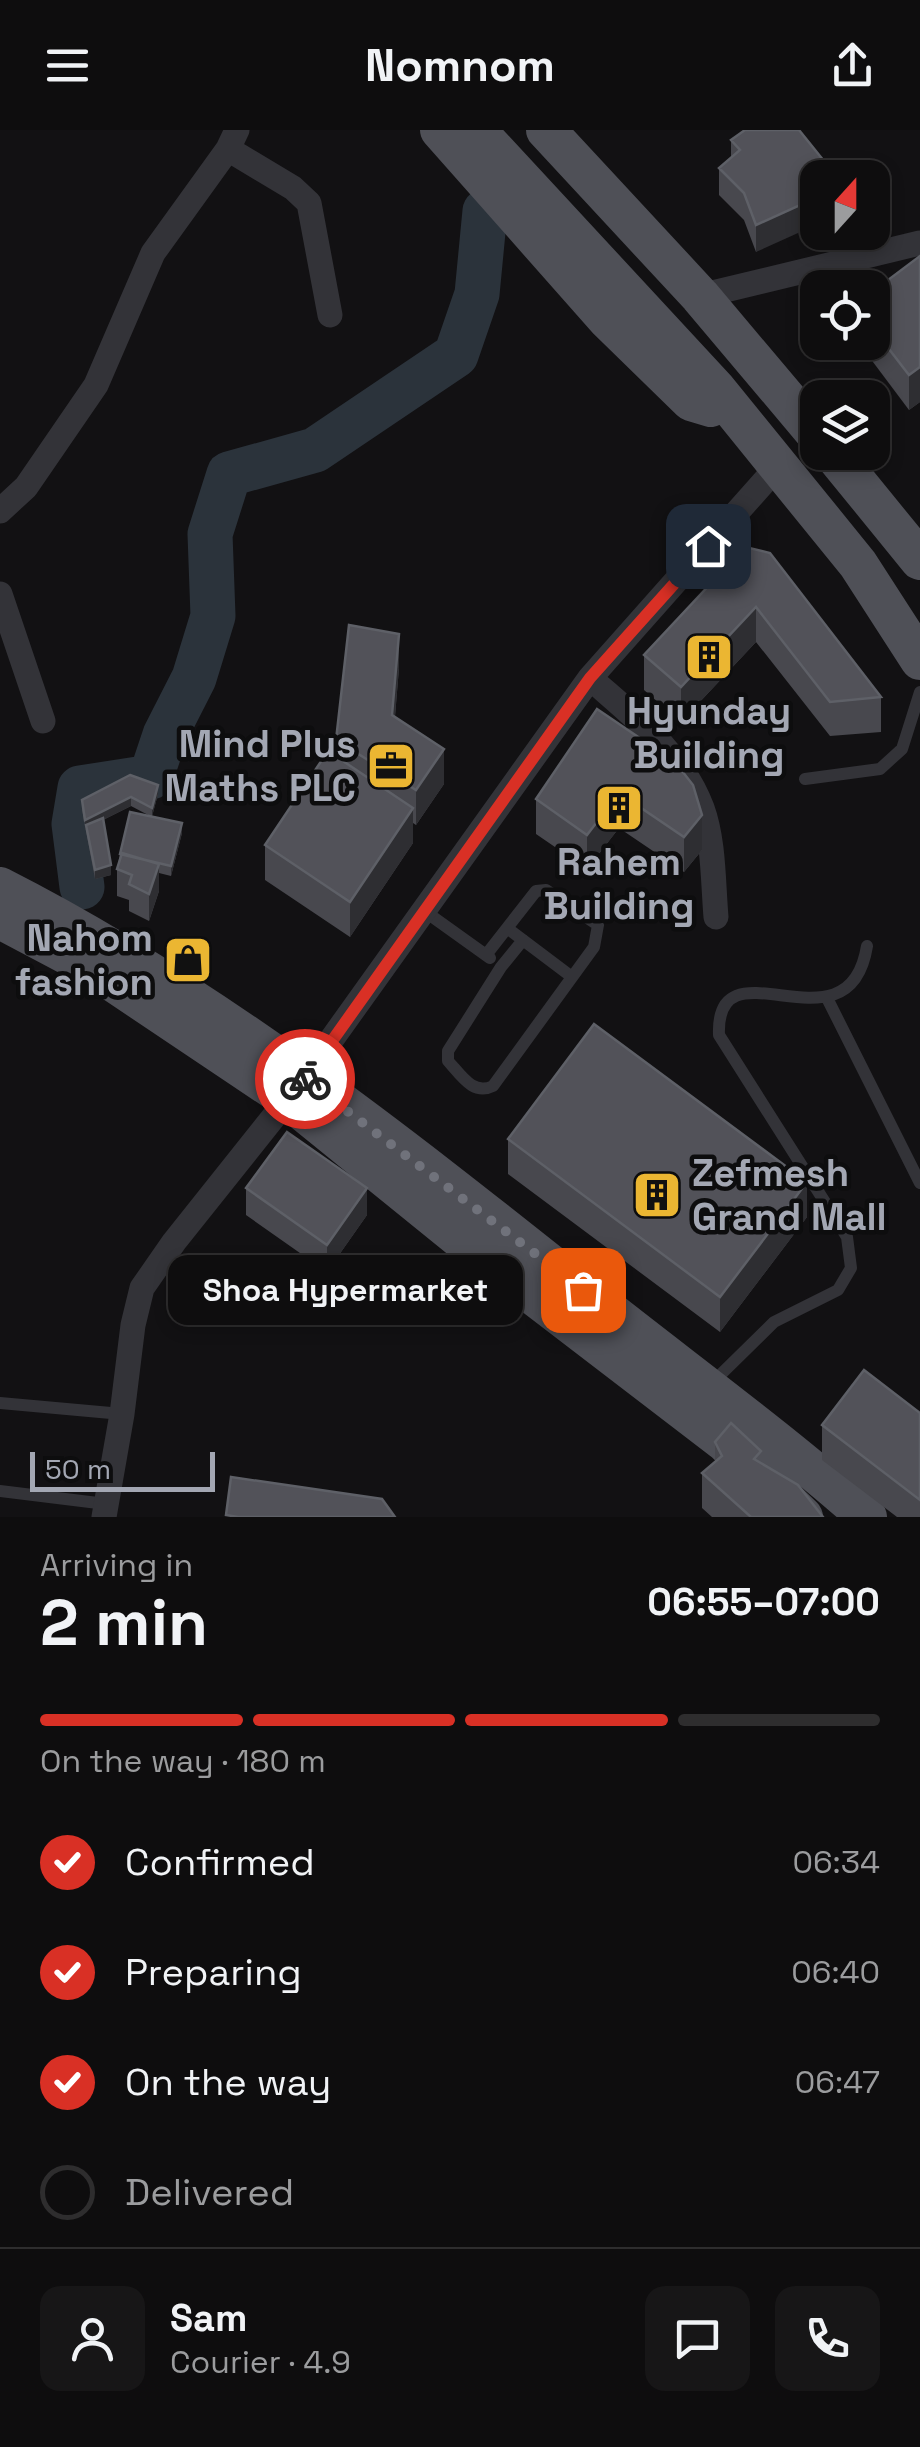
<!DOCTYPE html>
<html lang="en">
<head>
<meta charset="utf-8">
<style>
  :root { --surface:#0e0d0e; --page:#171617; --text:#f1f3f6; --muted:#9b9c9e; --line:#2e2d2e; --accent:#d93025 }
  body { margin:0; font-family:"Space Grotesk",sans-serif; background:var(--page); color:var(--text); height:100vh; display:flex; flex-direction:column; font-size:38px; white-space:nowrap }
  * { box-sizing:border-box; margin:0 }
  p { font-size:32px; color:var(--muted) }
  .icon { flex:none; width:55px; height:55px; fill:none; stroke:currentColor; stroke-width:2; stroke-linecap:round; stroke-linejoin:round }
  .map { position:relative; height:1387px; overflow:hidden }
  .details { display:flex; flex-direction:column; background:var(--surface); flex:1 }
  .details>* { flex:none }
  .needle { width:65px; rotate:21deg }
  .buttons { position:absolute; left:800px; top:30px; display:grid; gap:20px }
  .buttons a { display:grid; place-items:center; width:90px; height:90px; border-radius:20px; background:var(--surface); box-shadow:0 5px 15px #0003,0 0 0 2px var(--line); font-size:50px }
  .scale { position:absolute; left:30px; bottom:25px; width:185px; box-sizing:border-box; padding-left:10px; border:5px solid #a3a7b3; border-top:0; font-size:28px; line-height:35px; white-space:nowrap; color:#a3a7b3; -webkit-text-stroke:8px #0d0d0e; paint-order:stroke }
  .pin { position:absolute; display:grid; place-items:center; width:85px; height:85px; color:#fff; margin:-42px; border-radius:20px; box-shadow:0 5px 15px #0006 }
  .courier { position:absolute; display:grid; place-items:center; width:100px; height:100px; margin:-50px; border:8px solid #d93025; border-radius:50%; background:#fff; color:#222; box-shadow:0 2px 12px #0007 }
  .bubble { position:absolute; height:70px; border-radius:20px; background:var(--surface); box-shadow:0 5px 15px #0003,0 0 0 2px var(--line); font-size:32px; font-weight:600; line-height:70px; text-align:center }
  .headline em { font-style:normal; font-weight:600 }
  .headline div { display:flex; flex-direction:column-reverse }
  .headline { display:flex; align-items:center; justify-content:space-between; height:170px; padding:0 40px }
  h1 { font-size:65px; font-weight:600; line-height:75px }
  .bar { display:grid; grid-template-columns:repeat(4,1fr); gap:15px 10px; align-content:center; height:120px; padding:0 40px }
  .bar i { height:12px; border-radius:8px; background:var(--line) }
  .bar .current { background:var(--accent) }
  .bar p { grid-column:span 4 }
  .line { display:flex; align-items:center; gap:25px; padding:0 40px; border-top:2px solid var(--line) }
  .line div { flex:1 }
  .round { display:grid; place-items:center; flex:none; width:105px; height:105px; border-radius:20px; background:var(--page) }
  ol { padding:0 40px; list-style:none }
  li { display:flex; align-items:center; gap:30px; height:110px }
  li p { margin-inline-start:auto }
  li .icon { padding:10px; border-radius:50%; background:var(--accent); color:#fff; stroke-width:4 }
  li:last-child { color:var(--muted) }
  li i { width:55px; height:55px; border:5px solid var(--line); border-radius:50% }
  header { display:flex; justify-content:space-between; align-items:center; height:130px; padding:0 40px; background:var(--surface); font-size:45px; font-weight:600 }
  .map>svg:first-child { display:block }
</style>
</head>
<body>
<header><svg class="icon" aria-label="menu" viewBox="0 0 24 24"><path d="M4 6h16M4 12h16M4 18h16"/></svg>Nomnom<svg class="icon" aria-label="share" viewBox="0 0 24 24"><path d="M12 15V3M7 8l5-5 5 5M5 13v7h14v-7"/></svg></header>
<div class="map">
<svg width="920" height="1387" viewBox="0 0 920 1387">
  <rect width="100%" height="100%" fill="#121113"/>
  <g fill="none" stroke-linecap="round" stroke-linejoin="round">
    <path stroke="#2b333b" stroke-width="45" d="M82 757 74 694 80 658 151 647 165 605 194 548 213 486 210 404 229 344 315 320 456 225 477 164 485 81"/>
    <path stroke="#333338" stroke-width="12" d="M805 649 880 639 902 619 920 562
      M423 780 490 828
      M507 798 572 847
      M486 825 536 761 546 760 598 795 594 817 493 956C473 966 461 945 448 931V921L501 837 523 810
      M827 868 920 1053
      M713 1252 774 1192 838 1160 851 1138 847 1107 719 905C715 806 849 929 867 816
      M0 1273 122 1284
      M0 1361 106 1374"/>
    <path stroke="#333338" stroke-width="25" d="M228 19 293 58 309 73 330 185
      M700 166 920 113
      M0 381 26 357 96 255 153 123 228 19 237 0
      M0 464 43 591
      M590 548C633 586 681 622 702 678 714 711 713 752 716 787
      M304 948 590 548 778 336
      M104 1387 122 1284 133 1195 142 1158 174 1112 288 969"/>
    <path stroke="#4f5057" stroke-width="40" d="M440 0 608 190 691 271 711 277
      M476 0 716 259 858 434 920 530
      M546 0 700 166 818 306
      M832 322 920 430
      M0 757C213 865 403 1017 589 1165 682 1239 779 1309 867 1387
      M0 789 91 837 288 969 473 1119 726 1313 803 1387"/>
  </g>
  <path fill="#48484e" d="M731 10 828 48 756 122 744 90 719 65V38L731 28Z
    M920 126V272L909 280 858 212H872V162Z
    M745 417 881 567V602L830 606 756 512 681 592 644 560V525Z
    M399 538 395 587 444 654 416 695 413 693V713L350 807 265 750V715L336 627V610Z
    M597 579 702 720 684 742 619 698 587 739 536 704V669Z
    M158 664 152 686 182 703 171 746 159 743V761L149 791 129 781V770L117 766V739L120 724 150 686 131 676 103 690 111 745 95 749 82 679V670Z
    M508 1009 807 1087 720 1202 508 1044Z
    M246 1058 367 1085 327 1142 246 1085Z
    M920 1283V1387H897L822 1330V1295Z
    M715 1312 761 1333 823 1387H712L702 1378V1343L715 1332Z"/>
  <path fill="#2e2e32" d="M828 36V48H818V94L756 122V95Z
    M920 237V272L909 280V245Z
    M756 477V512L681 592V557Z
    M399 504V538L392 620V585Z
    M444 619V654L416 695V660Z
    M158 655V664L152 687V678Z
    M619 663V698L587 739V705Z
    M131 667V676L85 699V690Z
    M413 678V713L350 807V772Z
    M702 685V720L684 742V707Z
    M182 693V703L171 746V736Z
    M159 734V761L149 791V764Z
    M111 735V745L95 749V740Z
    M807 1052V1087L720 1202V1167Z
    M367 1058V1085L327 1142V1115Z"/>
  <path fill="#525259" stroke="#5e6067" stroke-width="2.5" d="M745 0H799L828 36 814 47 818 57V67L756 95 744 63 719 38 740 20 731 10Z
    M920 126V237L909 245 872 197V162Z
    M745 417 770 423 881 567 830 572 756 477 681 557 644 525Z
    M349 495 399 504 392 585 444 619 416 660 336 610Z
    M597 579 675 632 693 655 702 685 684 707 619 663 587 705 536 669Z
    M328 621 413 678 350 772 265 715Z
    M130 645 158 655 152 678 131 667 85 690 82 670Z
    M130 682 182 693 171 736 120 724Z
    M103 688 111 735 95 740 86 695Z
    M122 723 159 734 149 764 129 754 132 745 117 739Z
    M594 894 807 1052 720 1167 508 1009Z
    M287 1002 367 1058 327 1115 246 1058Z
    M864 1240 920 1283V1370L822 1295Z
    M731 1293 761 1321 754 1329 798 1355 823 1387H751L702 1343 722 1326 715 1312Z
    M231 1347 382 1369 395 1387H238L226 1385Z"/>
  <g fill="none" stroke-linecap="round" stroke-linejoin="round">
    <path stroke="#70727b" stroke-width="10" stroke-dasharray="0 18" d="M305 949 583 1160"/>
    <path stroke="#d93025" stroke-width="12" d="M305 949 590 548 708 416"/>
  </g>
  <defs>
    <g id="building-square" transform="scale(2.5)"><rect x="-9" y="-9" width="18" height="18" rx="4" fill="#ebb632" stroke="#0d0d0e"/><path d="M-4-6H4V6H1V3H-1V6H-4ZM-2.5-4.3h1.7v1.8h-1.7ZM.8-4.3h1.7v1.8H.8ZM-2.5-1h1.7V.8h-1.7ZM.8-1h1.7V.8H.8Z" fill="#111"/></g>
    <g id="office-square" transform="scale(2.5)"><rect x="-9" y="-9" width="18" height="18" rx="4" fill="#ebb632" stroke="#0d0d0e"/><path d="M-6-3h4V-5.5h4V-3h4V5H-6ZM-1-4.5V-3h2v-1.5ZM-6 0V1H6V0Z" fill="#111"/></g>
    <g id="shop-square" transform="scale(2.5)"><rect x="-9" y="-9" width="18" height="18" rx="4" fill="#ebb632" stroke="#0d0d0e"/><path d="M-5-2.5h2.3a2.7 3.5 0 0 1 5.4 0H5L5.5 6h-11ZM-1.5-2.5h3a1.5 2.3 0 0 0-3 0Z" fill="#111"/></g>
  </defs>
  <g fill-rule="evenodd">
    <use href="#building-square" x="709" y="527"/>
    <use href="#office-square" x="391" y="636"/>
    <use href="#building-square" x="619" y="678"/>
    <use href="#shop-square" x="188" y="830"/>
    <use href="#building-square" x="657" y="1065"/>
  </g>
  <g text-anchor="middle" dominant-baseline="central" stroke-width="9" stroke-linejoin="round" paint-order="stroke">
    <g font-size="38" font-weight="bold" fill="#a3a7b3" stroke="#0d0d0e">
      <text x="709" y="581">Hyunday<tspan x="709" dy="44">Building</tspan></text>
      <text x="356" y="614" text-anchor="end">Mind Plus<tspan x="356" dy="44">Maths PLC</tspan></text>
      <text x="619" y="732">Rahem<tspan x="619" dy="44">Building</tspan></text>
      <text x="153" y="808" text-anchor="end">Nahom<tspan x="153" dy="44">fashion</tspan></text>
      <text x="692" y="1043" text-anchor="start">Zefmesh<tspan x="692" dy="44">Grand Mall</tspan></text>
    </g>
  </g>
</svg>
<div class="buttons">
<a><svg class="needle" viewBox="-14 -14 28 28"><path d="M0-13l5 13h-10z" fill="#e53935"/><path d="M0 13l5-13h-10z" fill="#9b9c9e"/></svg></a>
<a><svg class="icon" aria-label="locate" viewBox="0 0 24 24"><circle cx="12" cy="12" r="6"/><path d="M12 2v4M12 18v4M2 12h4M18 12h4"/></svg></a>
<a><svg class="icon" aria-label="layers" viewBox="0 0 24 24"><path d="M12 4l9 5-9 5-9-5zM3 14l9 5 9-5"/></svg></a>
</div>
<div class="scale">50 m</div>
<div class="pin" style="left:583px;top:1160px;background:#ea580c"><svg class="icon" aria-label="bag" viewBox="0 0 24 24"><path d="M5 8h14l-1 12H6zM9 8a3 3 0 0 1 6 0"/></svg></div>
<div class="pin" style="left:708px;top:416px;background:#1f2937"><svg class="icon" aria-label="home" viewBox="0 0 24 24"><path d="M3 11l9-7 9 7M6 9v11h12V9"/></svg></div>
<div class="courier" style="left:305px;top:949px"><svg class="icon" aria-label="bike" viewBox="0 0 24 24"><circle cx="6" cy="16" r="4"/><circle cx="18" cy="16" r="4"/><path d="M6 16l4-8h5l3 8M10 8l3 8H6M13 5h3"/></svg></div>
<div class="bubble" style="left:168px;top:1125px;width:355px">Shoa Hypermarket</div>
</div>
<section class="details">
<div class="headline"><div><h1>2 min</h1><p>Arriving in</p></div><em>06:55–07:00</em></div>
<div class="bar"><i class="current"></i><i class="current"></i><i class="current"></i><i></i><p>On the way · 180 m</p></div>
<ol>
<li><svg class="icon" aria-label="check" viewBox="0 0 24 24"><path d="M5 12l5 5 9-10"/></svg>Confirmed<p>06:34</p></li>
<li><svg class="icon" aria-label="check" viewBox="0 0 24 24"><path d="M5 12l5 5 9-10"/></svg>Preparing<p>06:40</p></li>
<li><svg class="icon" aria-label="check" viewBox="0 0 24 24"><path d="M5 12l5 5 9-10"/></svg>On the way<p>06:47</p></li>
<li><i></i>Delivered</li>
</ol>
<div class="line" style="height:180px"><a class="round"><svg class="icon" aria-label="person" viewBox="0 0 24 24"><circle cx="12" cy="8" r="4"/><path d="M4 21q1-7 8-7t8 7"/></svg></a><div><b>Sam</b><p>Courier · 4.9</p></div><a class="round"><svg class="icon" aria-label="chat" viewBox="0 0 24 24"><path d="M4 5h16v11H9l-5 4z"/></svg></a><a class="round"><svg class="icon" aria-label="phone" viewBox="0 0 24 24"><path d="M5 4h4l2 5-3 2q2 4 5 5l2-3 5 2v4C11 20 4 13 5 4z"/></svg></a></div>
</section>
</body>
</html>
